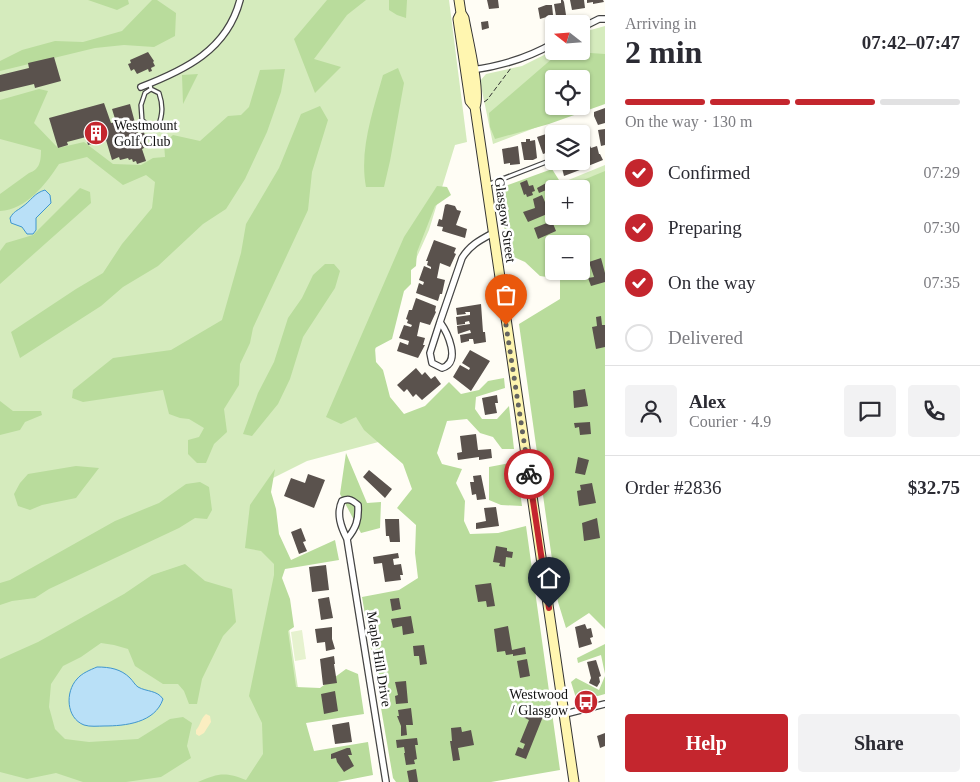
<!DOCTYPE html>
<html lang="en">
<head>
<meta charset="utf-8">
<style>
  :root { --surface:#fff; --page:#f2f2f3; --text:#2b2b33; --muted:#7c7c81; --line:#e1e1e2; --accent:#c4262e }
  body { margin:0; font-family:Georgia,serif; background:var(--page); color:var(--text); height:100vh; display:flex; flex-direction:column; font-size:19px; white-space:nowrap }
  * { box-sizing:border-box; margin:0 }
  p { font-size:16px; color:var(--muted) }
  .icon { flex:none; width:28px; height:28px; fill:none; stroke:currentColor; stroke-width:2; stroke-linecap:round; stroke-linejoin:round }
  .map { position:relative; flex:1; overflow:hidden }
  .sheet { display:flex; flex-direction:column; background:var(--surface); width:375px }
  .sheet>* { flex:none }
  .needle { width:32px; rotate:287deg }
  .buttons { position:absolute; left:545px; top:15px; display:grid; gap:10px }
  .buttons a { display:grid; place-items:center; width:45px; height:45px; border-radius:5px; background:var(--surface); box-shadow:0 1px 4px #0004; font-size:25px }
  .pin { position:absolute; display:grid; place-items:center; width:42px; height:42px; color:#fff; margin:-51px -21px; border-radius:50% 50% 50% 0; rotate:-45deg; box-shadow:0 0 5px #0007 }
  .pin .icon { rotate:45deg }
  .courier { position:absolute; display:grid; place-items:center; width:50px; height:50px; margin:-25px; border:4px solid #c4262e; border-radius:50%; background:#fff; color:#222; box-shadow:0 1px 6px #0007 }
  .summary em { font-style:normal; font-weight:600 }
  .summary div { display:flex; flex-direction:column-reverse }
  .summary { display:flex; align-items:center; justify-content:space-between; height:85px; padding:0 20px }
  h1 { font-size:32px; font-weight:600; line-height:38px }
  .bar { display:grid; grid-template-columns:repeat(4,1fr); gap:8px 5px; align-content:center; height:60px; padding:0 20px }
  .bar i { height:6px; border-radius:4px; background:var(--line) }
  .bar .selected { background:var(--accent) }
  .bar p { grid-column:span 4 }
  .line { display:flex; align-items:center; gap:12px; padding:0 20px; border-top:1px solid var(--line) }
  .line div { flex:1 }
  .round { display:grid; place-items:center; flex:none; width:52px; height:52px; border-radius:5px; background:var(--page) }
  ol { padding:0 20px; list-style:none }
  li { display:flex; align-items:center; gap:15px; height:55px }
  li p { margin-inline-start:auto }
  li .icon { padding:5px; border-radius:50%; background:var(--accent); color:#fff; stroke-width:4 }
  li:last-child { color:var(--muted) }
  li i { width:28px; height:28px; border:2px solid var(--line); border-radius:50% }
  .button { display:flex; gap:10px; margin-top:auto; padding:10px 20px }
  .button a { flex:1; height:58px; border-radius:5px; background:var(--accent); color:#fff; font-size:20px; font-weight:600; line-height:58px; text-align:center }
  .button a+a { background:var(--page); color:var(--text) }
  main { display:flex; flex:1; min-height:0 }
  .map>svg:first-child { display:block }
</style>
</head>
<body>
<main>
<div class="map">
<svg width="605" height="782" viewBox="0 0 605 782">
  <rect width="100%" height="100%" fill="#fffdf5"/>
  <path fill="#d5ebbd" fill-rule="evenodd" d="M0 0H449L467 142 455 145 429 230 371 359 401 436 307 461 267 481 312 782H0Z
    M605 26V101L493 144 480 81 486 74 522 66 554 50V51H581V34L587 31ZM554 79H581V106H554Z
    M605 165V199L581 189H568L566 181Z"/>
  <path fill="#b9dc9c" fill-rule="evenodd" d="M88 0H128L129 4 117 10Z
    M152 0H157L176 13 175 36 154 47 124 45 95 48 0 71V61L22 50 55 41 83 42 122 31Z
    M327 0H366L347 15 314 59 341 67 315 93 294 39Z
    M389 0H407L406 18 397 15 389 10Z
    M561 51 605 54V104L549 124 495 139 490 127 489 113ZM554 79H581V106H554Z
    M398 68 404 83 390 161 384 187H366C359 150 373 111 383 75Z
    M285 69 281 92 267 132 245 179 226 209 203 224 158 266 123 287 101 306 20 358 11 332 76 289 103 273 122 244 152 208 155 182 146 175 123 185 87 157 59 164C46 184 26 210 0 211V194L29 173C40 170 41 160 41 150L0 139V100L39 89 48 91 34 123 58 148 84 142 113 164 141 165 153 158 165 157 164 143 173 135 200 141 228 116 241 115 249 107 260 70Z
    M198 74 183 104 182 75Z
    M320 106 328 120 312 172 308 210 253 328 250 343 240 364 239 385 224 409 227 432 214 444 206 463H197L188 454V440L199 437 204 428 189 419 180 418 169 414 163 390 83 402 72 398 73 390 113 358 171 350 222 320 241 253 246 224 279 168 301 114Z
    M552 169 564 188 605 171V629L589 613 566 628 558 602 519 324 560 299V279L540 276 525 262 507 254 504 226 497 189ZM554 189H581V216H554ZM554 244H581V271H554Z
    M437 186 447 187 451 195 435 206 417 252 416 266 411 270V284L404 291 392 339 375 348 376 362 383 370 390 397 404 414 425 406 449 382 461 394 479 390 488 381 504 378 505 388 476 397 475 409 482 419H497L509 406 514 449H502L493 437 480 433 467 419 447 421 437 453 442 464 462 469 456 483 465 501 464 521 470 534 498 533 526 526 560 770 491 782H396L393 778 362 597 399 590 418 578 415 553 416 525 397 508 412 489 403 464 364 430 356 417 341 424 326 417 404 237Z
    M80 188 90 192 91 203 0 284V251L6 243 33 235Z
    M325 264H334L340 271 335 288 303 337 290 379 278 404 252 436 243 434 258 393 274 362 288 318 302 298 313 275Z
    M0 401 13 411H41L42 415 25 422 20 430 0 435Z
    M346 453 367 503 381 502 380 528 361 533 340 494Z
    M516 462 522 506 501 505 489 500V467Z
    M76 466 99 468 76 498 42 505 30 510 18 506 14 494 20 483 28 474Z
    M275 469 271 492 276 509 279 534 291 560 335 540 339 560 285 569 282 578 290 599 294 627 288 631 296 687 320 688 346 669 358 674 364 714 306 723 314 751 368 742 373 775 337 782H198C219 773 225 772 246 780L263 754 262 723 249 696 274 575V564L261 551 245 548 250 505Z
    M200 482 209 487 212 510 207 519 195 518 179 528 49 589 35 598 12 601 0 605V583L10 580 115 521 159 503 186 484Z
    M185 564 205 581 232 589 236 622 223 636 202 679 197 704H189L184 691 178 684H163L135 666 128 649 114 645 101 643 81 657 63 666 51 684 49 707 55 729 65 739 89 742 138 739 170 719 183 717 192 723 187 746 191 758 161 777 126 782H83L56 773 27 779 0 772V659L38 642 124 594 152 575Z
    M605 644V674L601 655 578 663 577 658Z
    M605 676V694L587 699 576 698 571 682 576 678 599 690Z"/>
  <path fill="#fbeec1" d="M206 714 210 716 211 722 204 733 199 736 196 734V730C201 725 200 719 206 714Z"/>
  <path fill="#e6f2cf" d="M302 630 306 659 295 661 291 632Z"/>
  <path fill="#b9e0f7" stroke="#3f96cf" d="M45 190 50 195 51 203 36 218V230L33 234H27L22 227 11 223 10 218C14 211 17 211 22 207 31 201 34 193 45 190Z
    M97 667C110 667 121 669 130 678 133 681 135 685 138 687 147 692 157 690 163 699 155 723 125 726 104 726 98 726 90 727 84 725 66 718 65 692 77 679 82 673 90 670 97 667Z"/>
  <path fill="#5a524d" d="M487 0H498L499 8 489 9Z
    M561 0H563L564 2 566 15 556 16 554 4 561 3Z
    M570 0H584L585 8 572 10Z
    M587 0H603L604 2 593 4V2L587 3Z
    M546 5H552L553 15 540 19 538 8Z
    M488 21 489 28 482 30 481 22Z
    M148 52 154 61 153 62 155 66 151 68 152 71 149 72 148 69 137 74 134 69 131 71 128 64 131 63 130 60Z
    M54 57 61 81 35 88 34 84 0 92V75L29 68 28 63Z
    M104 103 111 123 116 122 112 109 130 104 138 134 144 132 146 140 140 142 142 143 144 148 142 149 146 161 137 164 136 161 133 162 132 159 129 160 128 158 120 160 119 157 112 160 106 140 88 145 86 137 67 142 68 145 58 148 49 118Z
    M605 108V123L598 125 594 116V112Z
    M605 129V145L601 146 598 130Z
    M552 132 554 148 551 149 552 151 543 154 537 137Z
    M526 139H530V141L535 140 537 158 533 160H524L521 142H526Z
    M518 146 520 164 510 165V163L504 164 502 149Z
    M590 146 591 148 597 146 599 154H600L603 160 588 166 581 150Z
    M567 161H582L585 168 564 176 562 168 568 166Z
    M527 180 529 186 533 185 535 191 532 192 533 195 527 197 526 194 524 195 520 183Z
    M548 182 551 188 539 193 537 188Z
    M542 195 545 202 548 201 552 212 528 222 523 212 535 208 533 199Z
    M447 204 455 206 457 210 461 211 456 225 467 229 465 238 442 231 443 227 437 226 439 219 442 220 445 205Z
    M552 221 556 231 538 239 534 228Z
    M434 240 456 248 454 253 456 254 450 267 440 263 437 278 445 280 442 294H440L438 301 416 293 419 283 423 285 424 282 419 280 424 266 431 269V267L427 265 428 261H426Z
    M601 258 605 273V282L591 286 588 278 594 277 589 262Z
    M416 298 436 306 435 311 436 312 430 325 420 322 417 336 425 338 423 345H425L418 358 397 351 400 342 408 345 409 341 399 338 404 325 411 327 412 325 407 323 408 320 406 319 409 310H412Z
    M481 304 483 332H485L486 342 474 344 473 339H469V341L461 343 460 335 471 333 470 330 458 334 457 326 470 324 469 321 465 322V324L457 325 456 317 470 315V312H465L466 314 457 315 456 308Z
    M601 316 602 325H605V347L596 349 592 327 597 326 596 317Z
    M470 350 490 361 471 391 453 377 460 365 469 370 470 368 462 363Z
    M416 368 422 375 425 372 431 379 435 376 441 384 422 400 416 394 413 397 407 389 404 392 397 385Z
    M585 389 588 406 574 408 573 391Z
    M497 395 498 403H495L497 413 485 415 482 398Z
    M590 422 591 434 580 435 579 427 575 428 574 423Z
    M476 434 478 450 491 449 492 458 479 460V457L458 460 457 453 462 452 460 436Z
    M578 457 589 460 585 475 575 473Z
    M369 470 392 489 385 498 363 477Z
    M308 474 325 480 314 508 284 496 291 478 305 483Z
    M481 475 486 499 477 500 476 494 472 495 470 482H474L473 476Z
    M592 483 596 503 579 506 577 491 581 490 580 485Z
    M496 507 499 526 476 529V523L486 521 484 508Z
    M597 518 600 538 584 541 582 523Z
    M385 519H399L400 542H390L389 536H386Z
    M301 528 306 541 303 542 307 551 299 554 291 532Z
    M496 546 507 548V551L513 552 512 558 506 557 505 567 499 566 500 563 493 562Z
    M398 553 399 558 393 559 394 565 401 564 403 575H400L401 580 385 582 382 563 374 564 373 557Z
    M326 565 329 590 312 592 309 567Z
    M491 583 495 606 487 607 486 601 478 602 475 585Z
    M329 597 333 618 321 620 318 599Z
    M399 598 401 609 392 611 390 599Z
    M411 616 414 633 403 635 402 626 393 628 391 619Z
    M585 624 587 629 591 628 593 637 590 638 592 644 579 648 575 627Z
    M508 626 512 650 525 647 526 654 513 656V654L506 655 505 651 497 652 494 629Z
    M332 627V639L335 649 326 651 325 642 317 643 315 629Z
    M424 645 427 664 420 665 419 656H414L413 646Z
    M334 656 335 664H334L337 683 323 685 320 659Z
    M527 659 530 676 520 678 517 661Z
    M596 660 601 676 599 677 600 682 597 687 589 683 591 678 587 662Z
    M406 681 408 703 396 704 395 696 398 695 395 682Z
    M335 691 338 711 324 714 321 694Z
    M527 707 544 714 526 759 515 755 518 747 523 749 525 744 520 742 529 720 523 717Z
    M411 708 413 725H406L407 735 401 736V726L397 716H399L398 710Z
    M349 722 352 742 335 744 332 725Z
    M461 727 462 732 471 730 474 745 458 748 460 760 453 761 450 741H452L451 728Z
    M605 733V746L600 748 597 736Z
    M417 738 418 745H415L417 759 414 760 415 764 406 765 404 753H405L404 747 397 748 396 740Z
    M347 748H350L352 755H348L354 766 344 772 337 762 336 758 331 759V754Z
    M416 769 418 782H409L407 771Z"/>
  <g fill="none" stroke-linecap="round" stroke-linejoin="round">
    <g stroke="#444" stroke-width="5.5">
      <path id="lane" d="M150 85 151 89 159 93C163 105 163 114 158 127L149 126 142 120 141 105 145 93 151 89
        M577 134 579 131
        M487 185 554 159"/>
    </g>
    <g stroke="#444" stroke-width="8">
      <path id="street" d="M581 28 599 19H605
        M472 70C502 66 528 58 554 43
        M141 87C185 70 227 50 240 0
        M440 322 462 258C470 245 480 240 493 233
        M440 322C447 332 462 362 442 368L432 363 430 353Z
        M347 539C356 528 359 520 358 505 352 500 349 498 342 501 336 514 341 527 347 539L386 782
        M565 714 605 704"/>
    </g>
    <g stroke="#333" stroke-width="11">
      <path id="secondary" d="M459 0 461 13 464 18C467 36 481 92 475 107L574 782
        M461 13 458 19 470 101 475 107"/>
    </g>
    <path stroke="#333" stroke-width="1" stroke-dasharray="5 2.5" stroke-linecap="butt" d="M484 102 487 100 511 68"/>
    <use href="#lane" stroke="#fff" stroke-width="3"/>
    <use href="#street" stroke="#fff" stroke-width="5.5"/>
    <use href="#secondary" stroke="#fff6b0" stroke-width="9"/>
  </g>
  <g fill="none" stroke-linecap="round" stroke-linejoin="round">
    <path stroke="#646461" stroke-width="5" stroke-dasharray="0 9" d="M506 325 529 474"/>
    <path stroke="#c4262e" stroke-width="6" d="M529 474 549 608"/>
  </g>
  <defs>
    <g id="building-disc" transform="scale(1.25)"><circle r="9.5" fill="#c4262e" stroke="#fff"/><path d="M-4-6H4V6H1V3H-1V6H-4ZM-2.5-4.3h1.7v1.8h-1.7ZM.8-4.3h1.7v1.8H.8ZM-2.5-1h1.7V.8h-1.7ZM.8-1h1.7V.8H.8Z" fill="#fff"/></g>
    <g id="bus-disc" transform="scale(1.25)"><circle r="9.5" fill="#c4262e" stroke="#fff"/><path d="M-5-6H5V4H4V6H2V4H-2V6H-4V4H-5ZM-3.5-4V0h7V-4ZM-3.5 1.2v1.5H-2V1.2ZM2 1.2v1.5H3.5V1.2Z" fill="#fff"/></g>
  </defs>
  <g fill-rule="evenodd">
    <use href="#building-disc" x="96" y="133"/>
    <use href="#bus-disc" x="586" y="702"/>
  </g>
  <g text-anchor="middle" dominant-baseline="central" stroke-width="5" stroke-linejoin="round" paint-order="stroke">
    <g font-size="14" fill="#111" stroke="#fff" text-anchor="start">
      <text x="114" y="125">Westmount<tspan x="114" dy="16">Golf Club</tspan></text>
      <text x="568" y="694" text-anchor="end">Westwood<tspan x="568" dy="16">/ Glasgow</tspan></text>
    </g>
    <g font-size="14" fill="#111" stroke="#fff">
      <text transform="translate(505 220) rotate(82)">Glasgow Street</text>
      <text transform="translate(379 659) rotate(81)">Maple Hill Drive</text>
    </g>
  </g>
</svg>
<div class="buttons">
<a><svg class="needle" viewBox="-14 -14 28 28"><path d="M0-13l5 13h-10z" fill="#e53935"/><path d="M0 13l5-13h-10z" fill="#7c7c81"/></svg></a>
<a><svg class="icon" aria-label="locate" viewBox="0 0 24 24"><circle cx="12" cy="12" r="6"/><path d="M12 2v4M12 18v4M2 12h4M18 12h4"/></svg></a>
<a><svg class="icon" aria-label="layers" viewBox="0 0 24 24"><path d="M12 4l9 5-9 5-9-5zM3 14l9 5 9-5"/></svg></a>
<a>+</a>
<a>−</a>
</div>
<div class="pin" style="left:506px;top:325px;background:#ea580c"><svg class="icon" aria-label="bag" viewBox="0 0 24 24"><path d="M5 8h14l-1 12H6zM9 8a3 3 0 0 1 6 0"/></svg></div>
<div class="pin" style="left:549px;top:608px;background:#1f2937"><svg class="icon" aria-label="home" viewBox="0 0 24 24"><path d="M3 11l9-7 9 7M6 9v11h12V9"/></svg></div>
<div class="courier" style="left:529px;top:474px"><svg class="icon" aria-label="bike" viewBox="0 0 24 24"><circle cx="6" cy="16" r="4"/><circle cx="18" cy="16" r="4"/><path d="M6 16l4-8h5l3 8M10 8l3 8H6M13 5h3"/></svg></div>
</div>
<section class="sheet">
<div class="summary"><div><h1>2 min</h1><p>Arriving in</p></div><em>07:42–07:47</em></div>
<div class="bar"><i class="selected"></i><i class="selected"></i><i class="selected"></i><i></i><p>On the way · 130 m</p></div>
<ol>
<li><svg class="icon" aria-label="check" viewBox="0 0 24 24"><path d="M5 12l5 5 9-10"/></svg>Confirmed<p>07:29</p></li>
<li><svg class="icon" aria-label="check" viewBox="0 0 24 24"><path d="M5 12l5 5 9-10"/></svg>Preparing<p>07:30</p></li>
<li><svg class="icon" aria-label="check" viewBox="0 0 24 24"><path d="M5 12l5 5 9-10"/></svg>On the way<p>07:35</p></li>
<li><i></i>Delivered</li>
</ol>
<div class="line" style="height:90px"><a class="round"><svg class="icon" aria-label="person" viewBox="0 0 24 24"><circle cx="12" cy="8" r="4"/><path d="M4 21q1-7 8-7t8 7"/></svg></a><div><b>Alex</b><p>Courier · 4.9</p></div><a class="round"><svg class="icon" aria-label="chat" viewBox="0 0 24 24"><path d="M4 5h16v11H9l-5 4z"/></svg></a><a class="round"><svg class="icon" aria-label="phone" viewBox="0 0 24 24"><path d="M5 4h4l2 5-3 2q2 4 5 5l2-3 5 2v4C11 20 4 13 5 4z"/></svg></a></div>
<div class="line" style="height:65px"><div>Order #2836</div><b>$32.75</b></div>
<div class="button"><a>Help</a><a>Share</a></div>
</section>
</main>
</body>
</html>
